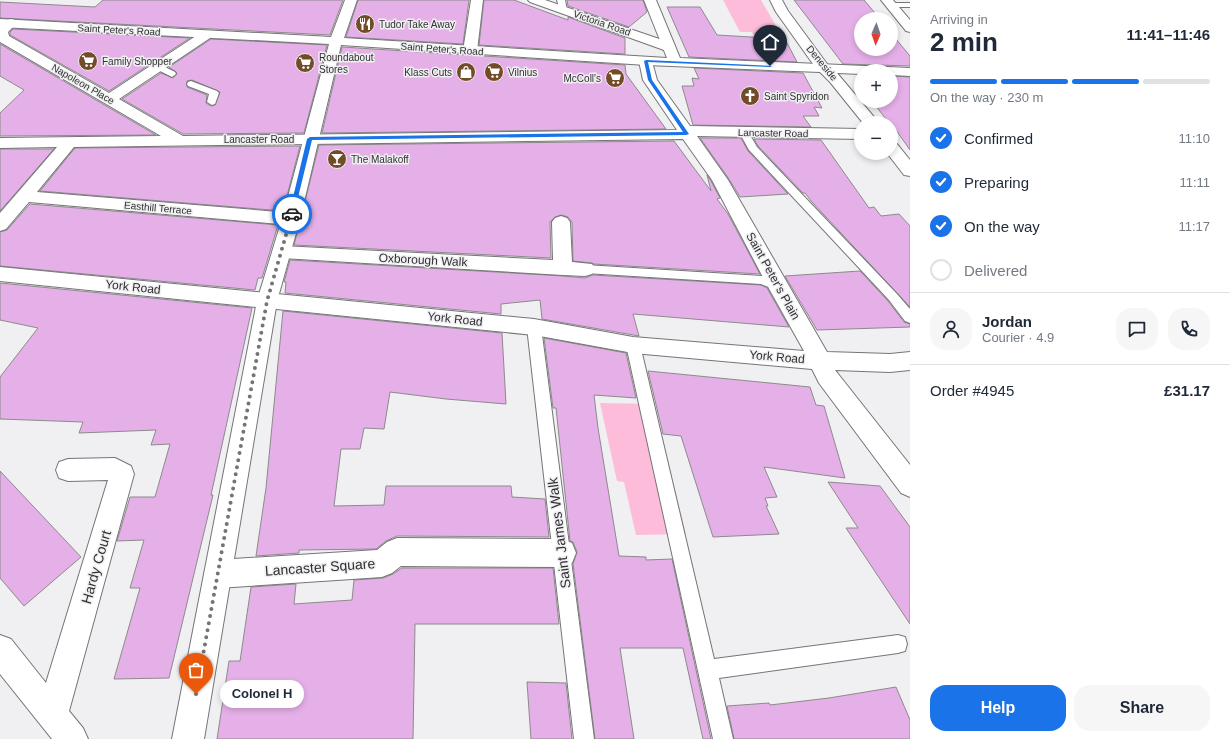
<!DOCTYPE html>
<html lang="en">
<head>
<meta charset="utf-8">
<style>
  :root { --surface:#fff; --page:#f6f6f7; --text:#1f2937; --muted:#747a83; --line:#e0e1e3; --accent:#1a73e8 }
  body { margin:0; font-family:Helvetica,sans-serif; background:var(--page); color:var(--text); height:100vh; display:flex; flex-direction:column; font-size:15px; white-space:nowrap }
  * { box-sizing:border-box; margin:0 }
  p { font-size:13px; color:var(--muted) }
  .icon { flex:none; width:22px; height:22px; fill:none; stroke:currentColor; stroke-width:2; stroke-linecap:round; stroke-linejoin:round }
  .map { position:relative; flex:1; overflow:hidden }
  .panel { display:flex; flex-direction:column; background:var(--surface); width:320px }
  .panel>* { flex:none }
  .needle { width:26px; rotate:182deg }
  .tools { position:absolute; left:854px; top:12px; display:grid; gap:8px }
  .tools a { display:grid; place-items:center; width:44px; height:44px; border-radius:50%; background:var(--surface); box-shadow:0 2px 6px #0003; font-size:20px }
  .pin { position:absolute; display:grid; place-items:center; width:34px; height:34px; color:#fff; margin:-41px -17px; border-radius:50% 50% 50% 0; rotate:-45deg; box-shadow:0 0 4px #0007 }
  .pin .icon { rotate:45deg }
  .courier { position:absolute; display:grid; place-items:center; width:40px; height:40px; margin:-20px; border:3px solid #1a73e8; border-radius:50%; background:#fff; color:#222; box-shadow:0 1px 5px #0007 }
  .bubble { position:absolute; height:28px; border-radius:14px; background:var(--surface); box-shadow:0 2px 6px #0003; font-size:13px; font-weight:700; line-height:28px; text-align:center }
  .overview em { font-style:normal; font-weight:700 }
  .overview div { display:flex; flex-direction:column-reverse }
  .overview { display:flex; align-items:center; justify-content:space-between; height:68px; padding:0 20px }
  h1 { font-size:26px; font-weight:700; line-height:30px }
  .bar { display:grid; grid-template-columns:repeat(4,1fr); gap:6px 4px; align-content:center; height:48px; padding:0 20px }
  .bar i { height:5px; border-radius:3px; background:var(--line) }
  .bar .on { background:var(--accent) }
  .bar p { grid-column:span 4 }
  .line { display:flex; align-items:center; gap:10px; padding:0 20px; border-top:1px solid var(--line) }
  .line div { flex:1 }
  .round { display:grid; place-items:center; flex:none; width:42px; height:42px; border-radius:16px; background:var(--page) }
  ol { padding:0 20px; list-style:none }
  li { display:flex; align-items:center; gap:12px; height:44px }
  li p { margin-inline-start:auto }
  li .icon { padding:4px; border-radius:50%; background:var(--accent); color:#fff; stroke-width:4 }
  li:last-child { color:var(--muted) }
  li i { width:22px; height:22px; border:2px solid var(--line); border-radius:50% }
  .button { display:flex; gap:8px; margin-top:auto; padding:8px 20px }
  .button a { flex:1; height:46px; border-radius:16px; background:var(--accent); color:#fff; font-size:16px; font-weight:700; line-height:46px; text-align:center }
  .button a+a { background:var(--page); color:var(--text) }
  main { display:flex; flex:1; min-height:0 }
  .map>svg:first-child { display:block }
</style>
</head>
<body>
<main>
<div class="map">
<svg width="910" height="739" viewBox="0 0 910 739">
  <rect width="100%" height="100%" fill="#f0eff2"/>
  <path fill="#febcdb" d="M723 0H761L783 38 754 36 752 32H740Z
    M600 403 654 404 686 534 636 535 624 482 617 481Z"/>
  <path fill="#e5b0e7" stroke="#8c8a8c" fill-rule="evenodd" d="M103 0H343L330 35 0 18V2L95 7Z
    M358 0H469L463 44 346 37Z
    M484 0H514L568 20V17L625 38V54L479 45Z
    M567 0H643L647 12 629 27 568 6Z
    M794 0H864L880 19H861V49H891V33L910 56V66L843 64Z
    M667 7H700L717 35 785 39 797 62 689 57Z
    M13 29 190 38 109 91 10 35V32Z
    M211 39 327 45 304 133 183 134 122 99 161 73 173 78 177 73 169 67ZM192 80 220 92 215 105 211 106 206 103 207 95 187 87V81Z
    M0 44 156 135 0 136V113L24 90 0 76Z
    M342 47 625 65 626 74 666 129 322 133Z
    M694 68 803 73 822 108 814 107 819 116H803L811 127 693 125 682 86H694L692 78 699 79Z
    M891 76 910 77V150L891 123H889L872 101H891Z
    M700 138H741L748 151 788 194 740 197 729 179Z
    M754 139 821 140 869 208 874 207 881 216 899 214 910 226V307L812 202 805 193H803L758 146Z
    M674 141 711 191 707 175 711 181 720 198 717 199 728 214 760 274 594 264 592 263 573 261 572 222 568 217 561 215 555 217 550 222 551 258 294 245 319 145Z
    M300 146 283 211 40 191 75 148Z
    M0 149H54L0 211Z
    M30 204 278 225 262 278H258L255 290 0 266V232L7 230Z
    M290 260 563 276 585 278 593 275 761 285 767 288 789 327 633 314 639 336 542 319 540 300 501 304V314L285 293 286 282H284Z
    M860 271 888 301 904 322 910 324V327L817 330 785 276Z
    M0 283 252 308 211 495H213L169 678 114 679 140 588H130L144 540 117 541 130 497H155L170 444 151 445 156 430 79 433 83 422 0 419V377L38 328 0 320Z
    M283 311 502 333 506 404 446 399 390 392 384 429 364 428 360 449H341L334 506 384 505 386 486H511L512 497 545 499 549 537 397 536 386 541 376 549 299 550V553L256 556 266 488Z
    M544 338 626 353 636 398 594 395 598 428 619 556 646 557V560L672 559 711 739H703L683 648H620L634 739H595L573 564 577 552 573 542 570 541 556 408H553Z
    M648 371 810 387 816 405 824 406 845 478 764 467 777 497 765 498 768 506H766L779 534 713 537 681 436 663 434Z
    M0 471 81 557 24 606 0 578Z
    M828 482 880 486 910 527V624L846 528H858Z
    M402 568H553L559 624H415L413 739H217L229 661H240L251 587 296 584 294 604 352 600 354 580 383 578 393 574Z
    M527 682 566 683 572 739H531Z
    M896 687 910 720V739H734L727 706 769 703 770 705 829 698Z"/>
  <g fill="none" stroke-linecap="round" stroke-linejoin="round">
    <g stroke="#757477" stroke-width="2">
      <path id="service" d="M557 0H565L567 10 566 12H560Z
        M888 3H910V7H888Z
        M159 64 175 72 176 74 172 77 156 69 155 67Z
        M191 81 217 91 219 93 215 104 212 105 207 102 209 94 188 86 187 84 188 82Z
        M744 129 747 130 757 147 897 294 910 309V323L905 321 889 300 749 150 739 132Z
        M585 265 762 276 781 282 783 285 781 288 777 290 761 284 585 273 581 272 579 269 581 266Z
        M534 322 539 323 541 327 594 739H574L527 327 529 323Z
        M633 340 638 341 640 345 714 659 898 635 905 637 907 644 905 651 898 653 719 678 733 739H713L626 345 628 341Z"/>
    </g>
    <g stroke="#757477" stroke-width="2">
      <path id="minor" d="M471 0H483L477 51 475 54H465L463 51Z
        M528 0H545L674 44 675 47 674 50H664L530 2Z
        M770 0H782L788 11 830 68 828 71H818L776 12Z
        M881 0H893L910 20V32L906 31Z
        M11 19 15 20 17 23 8 32 9 36 109 93 202 32H210L212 35 210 38 119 99 183 136 677 130 643 80 639 61 641 58H651L657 80 690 126 861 129V139L697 136 728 180 827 352 890 354 910 352V370L890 372 835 370 910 465V497L901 493 819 383 812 369 633 353 534 335 0 281V267L534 319 633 337 804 351 767 285 712 180 683 139 74 147 37 192 291 213 297 215 300 219 297 223 291 225 29 202 6 229 0 231V213L57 147 0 148V138L161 136 0 42V26L7 20Z
        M561 216 567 218 570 222 572 262 592 264 595 269 592 274 585 276 563 275 282 258 275 257 273 252 275 247 282 246 553 260 552 222 555 218Z
        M115 458 131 466 134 474 69 711 83 728 88 739H52L0 674V635L11 639 46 683 108 480 68 481 59 478 56 470 59 462 68 459Z
        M397 538 562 539 572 543 576 553 572 563 562 567 401 566 392 573 382 577 218 588 208 584 204 574 208 564 218 560 377 550 387 542Z"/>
    </g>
    <g stroke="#757477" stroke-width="2">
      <path id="tertiary" d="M345 0H357L344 38 667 58 644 0H656L680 58 910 68V76L891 75V71H861V74L837 73 879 123H863L830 82 820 72 646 65 341 45 300 219 277 301 204 739H172L257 301 282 219 329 44 0 27V19L331 37Z
        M891 142 897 144 910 160V176L904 175 887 153H891Z"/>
    </g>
    <use href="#service" fill="#fff" fill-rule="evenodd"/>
    <use href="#minor" fill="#fff" fill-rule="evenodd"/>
    <use href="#tertiary" fill="#fff" fill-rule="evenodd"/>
  </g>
  <path fill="#1a73e8" d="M646 60 772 66 770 67 648 62 652 80 689 134 686 135 312 140 294 214 292 216 289 214 307 139 310 137 683 132 648 80 644 61Z"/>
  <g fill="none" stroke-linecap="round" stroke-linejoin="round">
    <path stroke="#747475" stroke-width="4" stroke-dasharray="0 7.2" d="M196 694 267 301 292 214"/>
  </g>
  <defs>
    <g id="restaurant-disc" transform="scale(1)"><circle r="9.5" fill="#724c29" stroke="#f0eff2"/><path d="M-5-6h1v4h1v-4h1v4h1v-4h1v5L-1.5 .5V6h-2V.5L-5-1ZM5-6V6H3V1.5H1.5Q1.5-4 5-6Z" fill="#fff"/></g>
    <g id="supermarket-disc" transform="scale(1)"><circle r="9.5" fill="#724c29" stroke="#f0eff2"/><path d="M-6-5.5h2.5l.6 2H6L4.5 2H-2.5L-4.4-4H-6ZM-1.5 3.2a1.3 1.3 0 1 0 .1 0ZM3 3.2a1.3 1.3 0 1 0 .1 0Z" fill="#fff"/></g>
    <g id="shop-disc" transform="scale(1)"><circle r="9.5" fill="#724c29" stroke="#f0eff2"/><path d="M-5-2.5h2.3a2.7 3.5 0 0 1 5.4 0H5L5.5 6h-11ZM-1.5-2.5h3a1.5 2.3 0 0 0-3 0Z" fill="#fff"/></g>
    <g id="church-disc" transform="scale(1)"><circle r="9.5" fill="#724c29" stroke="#f0eff2"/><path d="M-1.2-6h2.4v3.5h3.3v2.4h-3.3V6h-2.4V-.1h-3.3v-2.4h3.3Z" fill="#fff"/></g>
    <g id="bar-disc" transform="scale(1)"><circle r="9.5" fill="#724c29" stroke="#f0eff2"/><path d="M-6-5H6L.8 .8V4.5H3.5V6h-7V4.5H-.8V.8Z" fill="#fff"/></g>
  </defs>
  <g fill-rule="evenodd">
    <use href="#restaurant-disc" x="365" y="24"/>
    <use href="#supermarket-disc" x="88" y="61"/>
    <use href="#supermarket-disc" x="305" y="63"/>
    <use href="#shop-disc" x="466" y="72"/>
    <use href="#supermarket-disc" x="494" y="72"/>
    <use href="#supermarket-disc" x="615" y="78"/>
    <use href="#church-disc" x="750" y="96"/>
    <use href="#bar-disc" x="337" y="159"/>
  </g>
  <g text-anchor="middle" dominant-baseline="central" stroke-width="3" stroke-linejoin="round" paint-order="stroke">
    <g font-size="10" fill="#313132" stroke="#f0eff2">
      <text transform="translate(602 23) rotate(19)">Victoria Road</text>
      <text transform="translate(119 30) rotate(3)">Saint Peter's Road</text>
      <text transform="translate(442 49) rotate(4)">Saint Peter's Road</text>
      <text transform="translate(822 63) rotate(50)">Deneside</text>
      <text transform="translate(83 84) rotate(30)">Napoleon Place</text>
      <text transform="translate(773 133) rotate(1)">Lancaster Road</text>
      <text x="259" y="139">Lancaster Road</text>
      <text transform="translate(158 208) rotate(5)">Easthill Terrace</text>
    </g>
    <g font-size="10" fill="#313132" stroke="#f0eff2" text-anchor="start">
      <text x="379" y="24">Tudor Take Away</text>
      <text x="319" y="57">Roundabout<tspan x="319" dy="12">Stores</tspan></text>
      <text x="102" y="61">Family Shopper</text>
      <text x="452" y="72" text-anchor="end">Klass Cuts</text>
      <text x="508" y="72">Vilnius</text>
      <text x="601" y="78" text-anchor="end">McColl's</text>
      <text x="764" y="96">Saint Spyridon</text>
      <text x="351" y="159">The Malakoff</text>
    </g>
    <g font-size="12" fill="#313132" stroke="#f0eff2">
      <text transform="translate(423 260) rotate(3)">Oxborough Walk</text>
      <text transform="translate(773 276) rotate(61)">Saint Peter's Plain</text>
      <text transform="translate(133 287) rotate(6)">York Road</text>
      <text transform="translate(455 319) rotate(6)">York Road</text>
      <text transform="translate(777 357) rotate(5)">York Road</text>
    </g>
    <g font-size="14" fill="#313132" stroke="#f0eff2">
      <text transform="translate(559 533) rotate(-97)">Saint James Walk</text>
      <text transform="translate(96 567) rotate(-74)">Hardy Court</text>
      <text transform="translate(320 567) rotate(-4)">Lancaster Square</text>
    </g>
  </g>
</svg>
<div class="tools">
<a><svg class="needle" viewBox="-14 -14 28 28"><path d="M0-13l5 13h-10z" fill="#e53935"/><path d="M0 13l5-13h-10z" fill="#747a83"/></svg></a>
<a>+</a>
<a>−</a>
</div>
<div class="pin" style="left:196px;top:694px;background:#ea580c"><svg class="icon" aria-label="bag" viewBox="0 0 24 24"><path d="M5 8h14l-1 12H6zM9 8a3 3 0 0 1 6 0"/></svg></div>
<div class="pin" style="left:770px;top:66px;background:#1f2937"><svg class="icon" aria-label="home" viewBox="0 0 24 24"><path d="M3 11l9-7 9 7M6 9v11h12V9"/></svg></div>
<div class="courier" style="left:292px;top:214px"><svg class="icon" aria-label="car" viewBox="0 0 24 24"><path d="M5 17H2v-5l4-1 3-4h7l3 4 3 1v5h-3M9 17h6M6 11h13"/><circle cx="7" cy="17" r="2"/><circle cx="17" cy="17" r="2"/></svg></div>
<div class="bubble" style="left:220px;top:680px;width:84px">Colonel H</div>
</div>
<section class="panel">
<div class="overview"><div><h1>2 min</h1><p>Arriving in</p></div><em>11:41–11:46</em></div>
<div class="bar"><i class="on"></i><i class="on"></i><i class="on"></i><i></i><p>On the way · 230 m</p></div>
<ol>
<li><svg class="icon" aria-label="check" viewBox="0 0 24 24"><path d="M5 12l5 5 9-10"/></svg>Confirmed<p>11:10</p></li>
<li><svg class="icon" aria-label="check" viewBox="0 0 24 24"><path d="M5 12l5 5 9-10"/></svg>Preparing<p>11:11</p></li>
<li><svg class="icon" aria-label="check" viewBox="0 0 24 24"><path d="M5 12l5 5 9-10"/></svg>On the way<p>11:17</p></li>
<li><i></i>Delivered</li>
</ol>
<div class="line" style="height:72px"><a class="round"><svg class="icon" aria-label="person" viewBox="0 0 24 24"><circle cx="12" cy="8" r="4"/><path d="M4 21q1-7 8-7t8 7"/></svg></a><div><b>Jordan</b><p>Courier · 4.9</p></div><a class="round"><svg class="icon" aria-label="chat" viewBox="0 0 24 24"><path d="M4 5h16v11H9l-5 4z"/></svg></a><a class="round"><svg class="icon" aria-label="phone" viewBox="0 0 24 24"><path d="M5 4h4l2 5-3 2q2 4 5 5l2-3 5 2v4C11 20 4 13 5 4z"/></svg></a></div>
<div class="line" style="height:52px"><div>Order #4945</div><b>£31.17</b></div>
<div class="button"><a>Help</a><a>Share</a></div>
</section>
</main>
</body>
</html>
